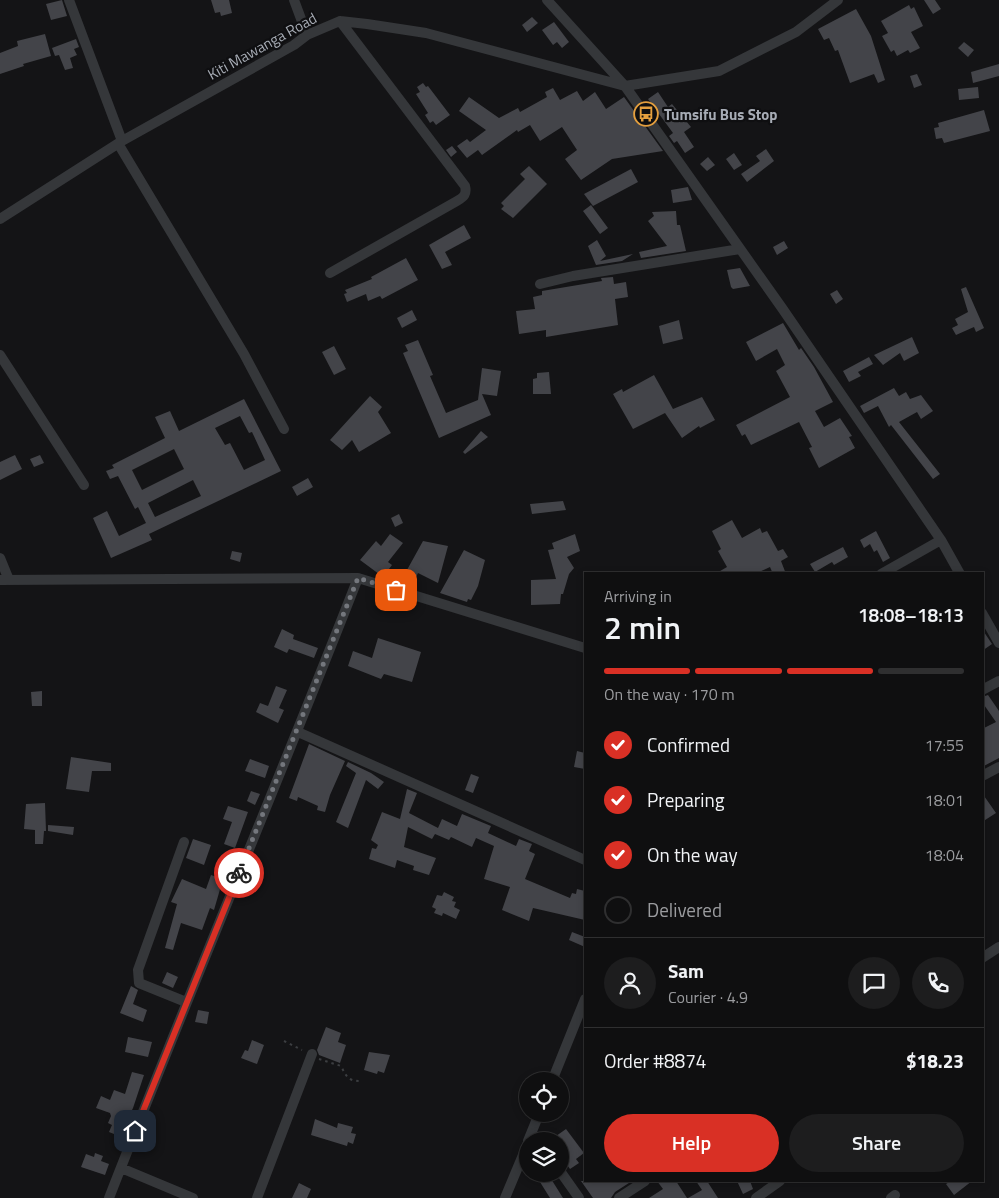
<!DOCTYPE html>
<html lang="en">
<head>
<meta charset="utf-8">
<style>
  :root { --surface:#0f0f10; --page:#1d1d1e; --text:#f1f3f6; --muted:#9b9c9f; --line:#2f2f30; --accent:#d93025 }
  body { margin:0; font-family:"Titillium Web",sans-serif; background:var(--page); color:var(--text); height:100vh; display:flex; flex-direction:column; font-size:19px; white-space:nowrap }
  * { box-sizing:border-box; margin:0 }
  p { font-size:16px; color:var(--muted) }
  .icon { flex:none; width:28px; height:28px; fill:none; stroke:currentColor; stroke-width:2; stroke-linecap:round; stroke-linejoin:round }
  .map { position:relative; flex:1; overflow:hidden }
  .sheet { position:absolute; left:584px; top:572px; width:400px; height:610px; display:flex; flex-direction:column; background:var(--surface); border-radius:0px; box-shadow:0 2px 8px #0003,0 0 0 1px var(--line) }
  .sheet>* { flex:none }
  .fabs { position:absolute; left:519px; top:1072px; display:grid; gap:10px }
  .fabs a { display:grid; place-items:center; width:50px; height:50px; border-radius:50%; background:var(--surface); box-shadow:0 2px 8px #0003,0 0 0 1px var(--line); font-size:25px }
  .pin { position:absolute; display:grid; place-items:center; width:42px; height:42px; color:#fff; margin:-21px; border-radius:10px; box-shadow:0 2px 8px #0006 }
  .courier { position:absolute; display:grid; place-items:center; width:50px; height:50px; margin:-25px; border:4px solid #d93025; border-radius:50%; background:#fff; color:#222; box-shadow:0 1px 6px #0007 }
  .overview em { font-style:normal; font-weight:600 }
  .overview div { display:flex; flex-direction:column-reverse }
  .overview { display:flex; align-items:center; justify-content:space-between; height:85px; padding:0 20px }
  h1 { font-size:32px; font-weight:600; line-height:38px }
  .bar { display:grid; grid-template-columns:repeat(4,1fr); gap:8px 5px; align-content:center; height:60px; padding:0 20px }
  .bar i { height:6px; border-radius:4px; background:var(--line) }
  .bar .on { background:var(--accent) }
  .bar p { grid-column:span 4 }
  .line { display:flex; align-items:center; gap:12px; padding:0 20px; border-top:1px solid var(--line) }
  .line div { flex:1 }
  .round { display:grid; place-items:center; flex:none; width:52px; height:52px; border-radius:26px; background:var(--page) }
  ol { padding:0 20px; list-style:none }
  li { display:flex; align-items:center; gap:15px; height:55px }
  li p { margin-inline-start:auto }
  li .icon { padding:5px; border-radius:50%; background:var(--accent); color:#fff; stroke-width:4 }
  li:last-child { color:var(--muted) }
  li i { width:28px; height:28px; border:2px solid var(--line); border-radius:50% }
  .primary-button { display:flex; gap:10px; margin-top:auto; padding:10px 20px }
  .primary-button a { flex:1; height:58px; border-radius:30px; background:var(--accent); color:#fff; font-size:20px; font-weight:600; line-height:58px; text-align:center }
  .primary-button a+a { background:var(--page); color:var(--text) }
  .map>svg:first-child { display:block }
</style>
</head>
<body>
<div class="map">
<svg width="999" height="1198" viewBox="0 0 999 1198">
  <rect width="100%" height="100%" fill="#141416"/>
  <path fill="#434449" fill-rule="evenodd" d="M62 0 67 16 51 20 46 4Z
    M211 0H229L232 13 221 16 220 12 215 13Z
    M924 0H935L941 9 933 14Z
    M909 5 911 9 914 7 923 26 911 32 920 48 910 53 908 50 897 56 894 50 891 52 882 36 888 33 881 21Z
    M856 9 871 36 885 80 878 83 874 74 850 83 838 50 835 51 829 38 824 40 818 29Z
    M532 17 538 23 527 32 522 25Z
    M554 22 569 42 562 48 557 42 553 45 542 30Z
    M45 34 51 56 23 64 24 66 0 74V53L18 46 17 41Z
    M76 39 79 47 74 49 77 55 70 58 73 68 65 70 59 55 55 56 52 48Z
    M964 42 974 50 968 57 958 48Z
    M999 64V76L973 83 971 72Z
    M917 74 922 85 914 88 910 76Z
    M423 83 426 87 428 86 450 115 436 125 433 121 430 123 425 115 428 113 416 94 420 92 417 87Z
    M978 87 979 98 959 100 958 89Z
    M553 88 560 100 577 91 583 101 595 92 606 109 624 97 663 151 612 159 581 180 565 159 577 150 562 127 540 141 530 125 518 132 517 130 482 155 478 150 467 158 457 146 467 139 470 142 486 130 459 111 469 97 499 118 518 108 520 112 547 97 545 92Z
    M658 92 668 107 672 104 691 127 684 132 694 147 685 153 677 141 674 143 669 136 673 133 648 99Z
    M984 110 990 131 944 143 942 138 936 139 934 128 939 127 938 123Z
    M452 146 457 152 451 157 446 150Z
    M766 149 774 161 747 182 741 174 760 161 756 156Z
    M734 153 742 165 734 170 726 159Z
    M708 157 715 165 707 171 700 164Z
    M529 166 547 184 513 218 501 209 504 206 501 203 525 179 520 174Z
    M631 169 638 182 593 206 584 194Z
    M688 187 692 200 673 203 671 190Z
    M591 205 608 228 600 234 583 211Z
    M676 211 677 225H680L686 251 641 258 639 252 667 246 648 221 654 216 652 212Z
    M464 225 471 238 445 252 452 265 442 269 429 245Z
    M597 240 606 256 600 261 633 254 622 261 596 265 588 246Z
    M784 241 788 248 777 255 773 247Z
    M406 258 418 280 382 299 380 296 368 301 366 294 347 302 344 294 347 293 345 290 372 279 371 277Z
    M740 268 750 286 733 289 731 287 727 270Z
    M613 277 614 284 626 282 628 297 615 299 618 325 546 337V330L519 334 516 311 535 309 533 297 542 295V291L602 281 601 278Z
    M966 287 984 328 976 332 974 327 956 335 952 328 958 325 955 319 968 312 961 289Z
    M837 290 843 299 836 304 830 294Z
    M412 310 417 320 402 328 397 318Z
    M679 320 683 339 663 344 659 326Z
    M783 323 799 350 801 348 814 367 833 402 815 411 824 427 840 418 852 436 849 437 855 448 819 468 809 448 812 447 799 422 751 445 745 434 742 436 736 425 790 397 776 371 785 365 777 349 756 361 746 342Z
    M912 337 919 353 904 361 900 353 883 365 874 355Z
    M418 340 433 375 430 376 446 413 478 400 482 368 501 371 497 396 482 394 491 415 439 438 403 353 408 351 405 345Z
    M334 346 346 369 334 375 322 352Z
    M869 357 873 364 858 372 861 376 849 382 843 371Z
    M549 372 551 394H533V379L537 378V373Z
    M654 375 673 409 702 397 715 420 700 428 699 426 682 438 665 413 633 429 613 394 622 389 623 392Z
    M894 388 899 396 906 392 910 399 921 395 933 411 921 419 917 412 899 422 940 474 933 479 891 425 889 427 878 406 864 413 860 406Z
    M370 396 382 407 378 412 391 433 359 452 352 440 342 450 330 440Z
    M244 399 281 471 149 534 152 540 111 558 93 518 107 511 119 536 146 523 138 507 135 509 118 476 110 479 106 471 114 468 112 465 165 438 155 417 170 411 179 431ZM240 416 249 433 252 432 265 460 244 470 230 443 225 445 215 428ZM174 449 184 469 142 490 132 470ZM193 480 201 496 155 517 148 503Z
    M481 431 488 437 465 454 463 452Z
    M15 455 22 469 0 480V462Z
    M40 455 44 463 34 467 30 459Z
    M308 478 313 487 297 496 292 487Z
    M563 501 566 510 532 514 530 504Z
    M399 514 403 523 395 527 391 518Z
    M732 520 742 538 760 528 762 533 767 531 778 551 783 549 788 557 781 561 786 574H773L770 567 755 574H715L727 567 718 551 721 549 712 531Z
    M876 531 890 558 883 562 877 550 874 552 870 544 864 548 860 540Z
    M390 534 403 543 388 562 392 565 383 577 360 560 376 541 381 546Z
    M575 534 580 551 567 557 574 568 569 574 563 594H561L560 604 531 605V580L556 579 548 550 554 549 552 543Z
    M423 541 448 546 438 583 418 573 411 587 404 583 405 581 402 579Z
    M843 547 848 557 834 565 832 562 815 572 810 564Z
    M464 550 485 560 478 586 471 600 468 599 467 602 440 593Z
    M232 551 242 553 240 562 230 559Z
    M282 629 294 635 293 639 318 648 314 658 289 649 287 653 274 647Z
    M982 629 992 644 982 651Z
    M378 638 421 652 412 682 384 674 381 679 348 666 353 651 372 658Z
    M276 686 287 690 279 708 284 710 278 723 256 712 260 703 268 706Z
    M42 691V706H32L31 692Z
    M988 695 999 711V758L982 767V729L996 722 982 702V697Z
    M309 744 345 761 330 795 325 812 317 810 318 806 298 797 297 801 289 798Z
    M577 751 585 753V769L574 767Z
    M71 757 111 763V771H92L89 792 66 789Z
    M250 759 269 766 265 778 245 771Z
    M348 762 371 773 384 782 378 789 366 780 348 828 336 822 356 773 346 766Z
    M471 774 479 777 473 793 465 790Z
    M407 789 417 793 409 813 438 828 442 819 457 826 462 814 491 826 488 833 516 846 519 839 532 844 529 851 535 854 525 879 570 898 572 893 576 894 577 889 585 891V920L533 908 529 921 502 910 510 887 484 879 494 846 476 838 472 847 451 837 449 840 435 834 432 839 408 827 404 847 436 858 429 875 413 870 414 866 397 860 395 868 369 859 372 848 376 849 378 845 371 840 382 812 400 819Z
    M251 791 260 794 255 805 247 801Z
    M982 793 996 813 982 822Z
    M45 803 46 831H44L43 844H35V830L24 829 26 804Z
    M228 806 248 812 235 848 224 844 232 822 223 819Z
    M48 825 74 827 73 835 48 831Z
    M193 839 211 845 204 865 186 858Z
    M211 875 223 879 214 910 210 908 202 930 181 923 173 950 165 948 177 904 171 902 182 879 206 889Z
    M444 892 454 897 452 901 456 902 454 907 460 910 456 919 443 913 442 916 434 913 436 909 432 907 437 895 442 896Z
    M572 932 585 937V947L569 940Z
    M167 972 178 977 173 988 162 983Z
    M131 986 138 990 133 1004 147 1010 143 1022 120 1013Z
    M198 1010 209 1012 207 1024 195 1022Z
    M326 1027 341 1033 338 1042 346 1045 340 1063 319 1055 317 1050Z
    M128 1037 152 1042 148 1057 125 1052Z
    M252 1040 264 1045 257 1064 241 1058 245 1050 248 1051Z
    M369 1052 390 1055 384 1073 378 1071 377 1074 364 1070Z
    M132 1072 144 1075 133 1108 119 1136 109 1132 112 1125 108 1123 111 1116 110 1113 96 1108 101 1096 110 1100 114 1090 125 1094Z
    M315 1119 337 1128 338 1123 353 1127 351 1133 356 1134 353 1144 348 1142 347 1146 311 1135Z
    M566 1129 584 1153 576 1159 579 1163 570 1169 560 1155V1141H549Z
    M95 1153 103 1156 101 1161 109 1164 105 1175 81 1167 86 1154 94 1157Z
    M535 1174H548L563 1198H550Z
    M581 1181H632L615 1192 611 1198H593Z
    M657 1181H676L687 1198H649L663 1189Z
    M696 1181H707L718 1198H688L702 1190Z
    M737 1181H750L753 1189 743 1194Z
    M951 1181H972L954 1195 946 1184Z
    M299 1183 311 1189 307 1198H292Z"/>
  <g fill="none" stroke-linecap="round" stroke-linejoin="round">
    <path stroke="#3c3e41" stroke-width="2" stroke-dasharray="2.5 4" stroke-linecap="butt" d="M284 1041 302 1050
      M319 1059 341 1066C346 1076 348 1081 360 1081"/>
    <path stroke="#35373a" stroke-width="10" d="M69 0 122 141
      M294 0 307 35
      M547 0 625 86 782 308 941 540 960 574
      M119 145 244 354 284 429
      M0 219 122 141 294 45 307 35 340 21 367 24 426 33 625 86 719 71 796 32 838 0
      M330 273 457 201C464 197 467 194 465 186L340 21
      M540 284 573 276 740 249
      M0 355 84 485
      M0 558 9 580
      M881 574 941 540
      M0 580 358 578 585 648
      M982 613 999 643
      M982 690 999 681
      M298 732 585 860
      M982 776 999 767
      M184 842 138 970 139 983 186 1002
      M982 958 999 947
      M552 1081 585 999
      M528 1141 539 1114
      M121 1168 193 1198
      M560 1171 579 1198
      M109 1198C190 990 277 785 358 578
      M257 1198 312 1054
      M505 1198 528 1143
      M619 1198 645 1181
      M756 1198 780 1181
      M891 1198 895 1195"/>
  </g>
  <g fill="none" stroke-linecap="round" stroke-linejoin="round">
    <path stroke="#74777d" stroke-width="5" stroke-dasharray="0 9" d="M239 873 358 578 396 590"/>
    <path stroke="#d93025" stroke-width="6" d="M135 1131 239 873"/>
  </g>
  <defs>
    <g id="bus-ring" transform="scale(1.25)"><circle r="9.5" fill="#0f0f11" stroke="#e49f3e" stroke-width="1.5"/><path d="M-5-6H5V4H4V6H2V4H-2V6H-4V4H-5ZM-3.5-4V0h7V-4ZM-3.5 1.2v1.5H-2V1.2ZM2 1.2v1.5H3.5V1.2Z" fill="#e49f3e"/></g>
  </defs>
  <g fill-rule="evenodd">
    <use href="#bus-ring" x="646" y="114"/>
  </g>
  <g text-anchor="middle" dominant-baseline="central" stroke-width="4.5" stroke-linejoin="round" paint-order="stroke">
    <g font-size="15" fill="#a7acb5" stroke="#0f0f11">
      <text transform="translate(262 46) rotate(-29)">Kiti Mawanga Road</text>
    </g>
    <g font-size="15" font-weight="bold" fill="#a7acb5" stroke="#0f0f11" text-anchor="start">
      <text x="664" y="114">Tumsifu Bus Stop</text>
    </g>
  </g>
</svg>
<div class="fabs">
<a><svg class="icon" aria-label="locate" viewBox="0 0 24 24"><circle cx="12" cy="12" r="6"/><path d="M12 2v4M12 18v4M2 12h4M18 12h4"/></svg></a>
<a><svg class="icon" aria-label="layers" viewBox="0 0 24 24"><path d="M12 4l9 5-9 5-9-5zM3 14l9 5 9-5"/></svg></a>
</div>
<div class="pin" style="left:396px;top:590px;background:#ea580c"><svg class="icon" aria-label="bag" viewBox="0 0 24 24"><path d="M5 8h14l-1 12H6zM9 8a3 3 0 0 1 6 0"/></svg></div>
<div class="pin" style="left:135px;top:1131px;background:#1f2937"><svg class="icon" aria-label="home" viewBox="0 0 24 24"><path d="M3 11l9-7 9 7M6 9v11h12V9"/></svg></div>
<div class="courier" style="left:239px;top:873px"><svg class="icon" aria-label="bike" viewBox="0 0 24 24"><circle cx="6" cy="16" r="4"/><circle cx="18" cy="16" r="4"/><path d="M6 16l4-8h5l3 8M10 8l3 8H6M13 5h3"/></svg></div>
<section class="sheet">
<div class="overview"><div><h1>2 min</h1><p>Arriving in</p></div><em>18:08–18:13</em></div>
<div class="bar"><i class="on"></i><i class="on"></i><i class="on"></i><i></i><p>On the way · 170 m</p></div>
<ol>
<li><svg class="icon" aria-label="check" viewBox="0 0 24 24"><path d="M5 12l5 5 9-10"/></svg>Confirmed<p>17:55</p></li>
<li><svg class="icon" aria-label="check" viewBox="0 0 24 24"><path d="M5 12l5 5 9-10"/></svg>Preparing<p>18:01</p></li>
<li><svg class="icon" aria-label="check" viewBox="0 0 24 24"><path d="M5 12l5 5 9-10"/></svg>On the way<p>18:04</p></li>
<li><i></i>Delivered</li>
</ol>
<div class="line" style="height:90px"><a class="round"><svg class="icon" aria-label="person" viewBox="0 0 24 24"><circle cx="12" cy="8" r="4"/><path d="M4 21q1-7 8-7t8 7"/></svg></a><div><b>Sam</b><p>Courier · 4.9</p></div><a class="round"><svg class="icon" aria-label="chat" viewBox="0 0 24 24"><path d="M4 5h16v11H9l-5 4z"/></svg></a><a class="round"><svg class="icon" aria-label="phone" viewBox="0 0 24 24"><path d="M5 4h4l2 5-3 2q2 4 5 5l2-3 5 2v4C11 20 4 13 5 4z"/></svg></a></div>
<div class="line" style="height:65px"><div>Order #8874</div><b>$18.23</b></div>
<div class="primary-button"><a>Help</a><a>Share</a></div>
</section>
</div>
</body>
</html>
